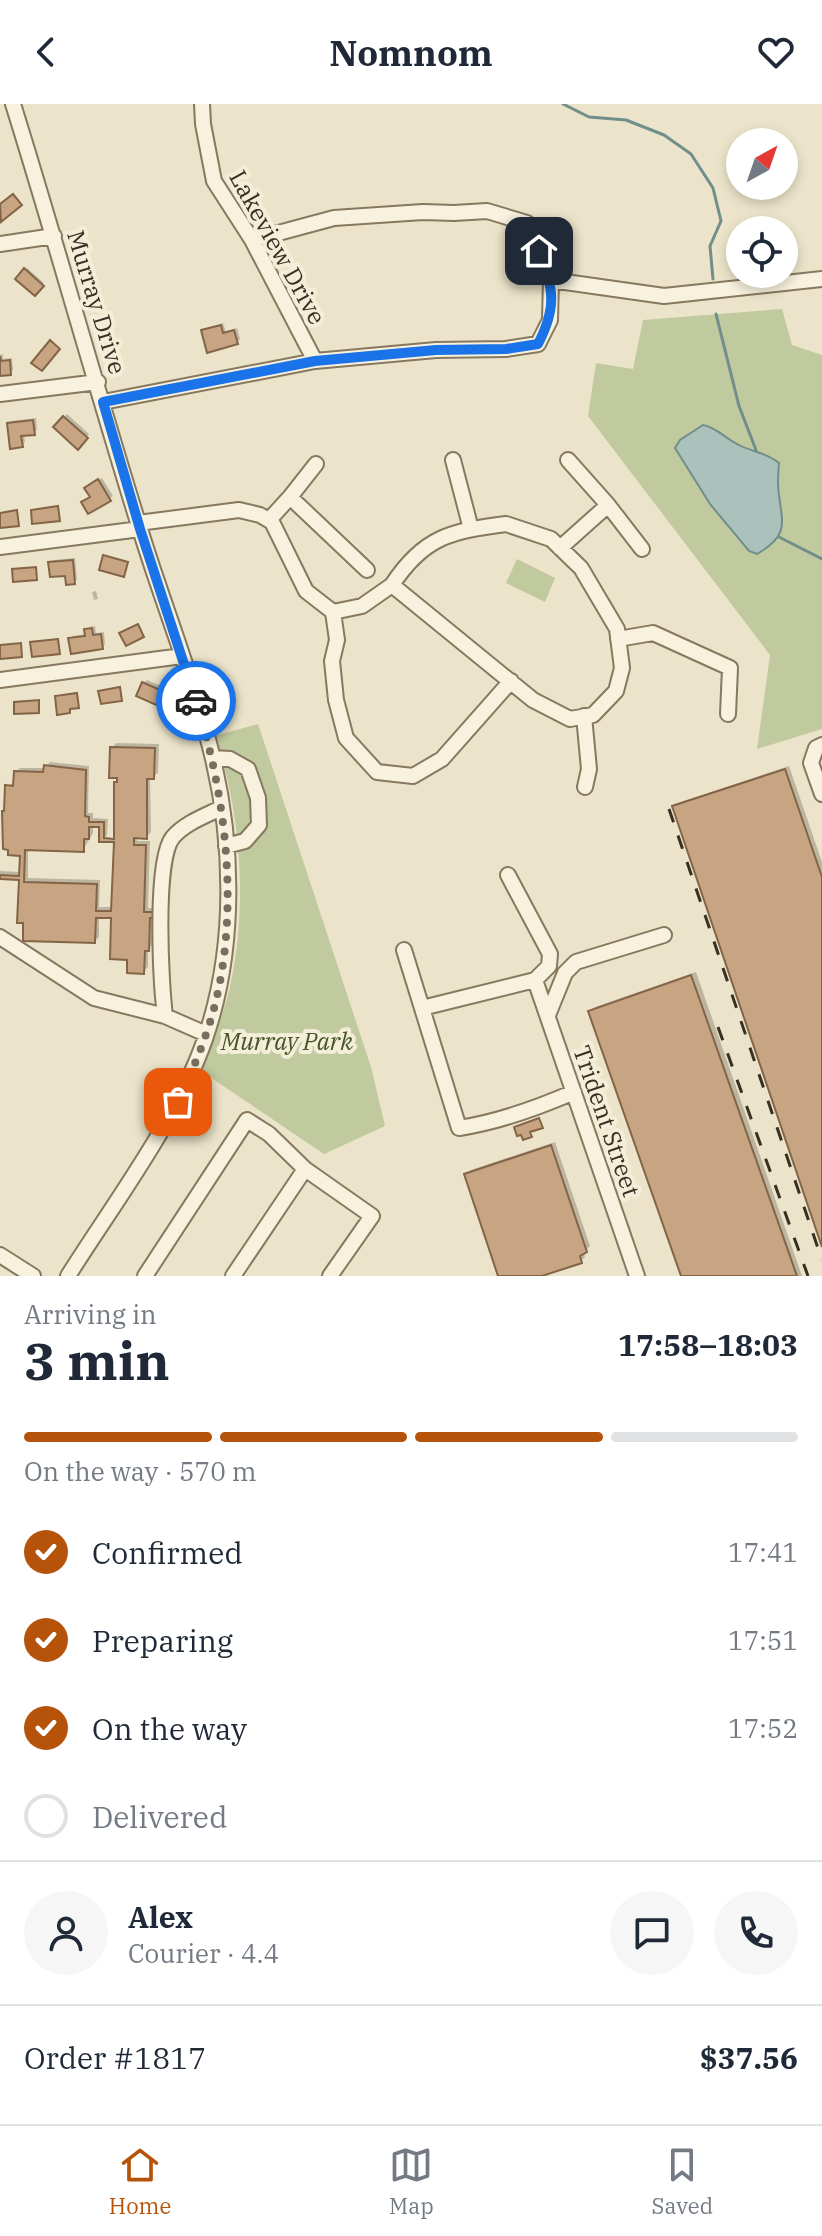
<!DOCTYPE html>
<html lang="en">
<head>
<meta charset="utf-8">
<style>
  :root { --surface:#fff; --page:#f6f6f7; --text:#1f2937; --muted:#747a83; --line:#e0e1e3; --accent:#b45309 }
  body { margin:0; font-family:"IBM Plex Serif",serif; background:var(--page); color:var(--text); height:100vh; display:flex; flex-direction:column; font-size:30px; white-space:nowrap }
  * { box-sizing:border-box; margin:0 }
  p { font-size:26px; color:var(--muted) }
  .icon { flex:none; width:44px; height:44px; fill:none; stroke:currentColor; stroke-width:2; stroke-linecap:round; stroke-linejoin:round }
  .map { position:relative; height:1172px; overflow:hidden }
  .panel { display:flex; flex-direction:column; background:var(--surface); flex:1 }
  .panel>* { flex:none }
  .needle { width:52px; rotate:40deg }
  .tools { position:absolute; left:726px; top:24px; display:grid; gap:16px }
  .tools a { display:grid; place-items:center; width:72px; height:72px; border-radius:50%; background:var(--surface); box-shadow:0 4px 12px #0003; font-size:40px }
  .pin { position:absolute; display:grid; place-items:center; width:68px; height:68px; color:#fff; margin:-34px; border-radius:16px; box-shadow:0 4px 12px #0006 }
  .courier { position:absolute; display:grid; place-items:center; width:80px; height:80px; margin:-40px; border:6px solid #1a73e8; border-radius:50%; background:#fff; color:#222; box-shadow:0 2px 10px #0007 }
  .head em { font-style:normal; font-weight:700 }
  .head div { display:flex; flex-direction:column-reverse }
  .head { display:flex; align-items:center; justify-content:space-between; height:136px; padding:0 24px }
  h1 { font-size:52px; font-weight:700; line-height:60px }
  .bar { display:grid; grid-template-columns:repeat(4,1fr); gap:12px 8px; align-content:center; height:96px; padding:0 24px }
  .bar i { height:10px; border-radius:6px; background:var(--line) }
  .bar .active { background:var(--accent) }
  .bar p { grid-column:span 4 }
  .line { display:flex; align-items:center; gap:20px; padding:0 24px; border-top:2px solid var(--line) }
  .line div { flex:1 }
  .round { display:grid; place-items:center; flex:none; width:84px; height:84px; border-radius:42px; background:var(--page) }
  ol { padding:0 24px; list-style:none }
  li { display:flex; align-items:center; gap:24px; height:88px }
  li p { margin-inline-start:auto }
  li .icon { padding:8px; border-radius:50%; background:var(--accent); color:#fff; stroke-width:4 }
  li:last-child { color:var(--muted) }
  li i { width:44px; height:44px; border:4px solid var(--line); border-radius:50% }
  header { display:flex; justify-content:space-between; align-items:center; height:104px; padding:0 24px; background:var(--surface); font-size:36px; font-weight:700 }
  .menu { display:flex; justify-content:space-around; align-items:center; height:112px; border-top:2px solid var(--line); background:var(--surface); font-size:22px; color:var(--muted) }
  .menu a { display:grid; justify-items:center; gap:4px }
  .menu .active { color:var(--accent) }
  .map>svg:first-child { display:block }
</style>
</head>
<body>
<header><svg class="icon" aria-label="back" viewBox="0 0 24 24"><path d="M15 5l-7 7 7 7"/></svg>Nomnom<svg class="icon" aria-label="heart" viewBox="0 0 24 24"><path d="M12 20l-8-8c-3-5 5-10 8-4 3-6 11-1 8 4z"/></svg></header>
<div class="map">
<svg width="822" height="1172" viewBox="0 0 822 1172">
  <rect width="100%" height="100%" fill="#ece4ca"/>
  <path fill="#c1c99e" d="M782 205 792 241 822 251V625L757 645 770 551 588 312 596 259 633 265 643 216Z
    M517 455 555 474 545 498 506 479Z
    M258 620 371 963 385 1022 324 1050 213 975 199 968C209 942 222 915 229 887 248 806 242 711 215 632Z"/>
  <path fill="#aac1bc" stroke="#718f8a" stroke-width="2" d="M703 321C716 323 725 334 737 340 751 348 766 348 779 359 778 370 777 381 779 391 783 421 788 432 757 450L749 447 710 400 675 344 680 336Z"/>
  <path fill="#0003" d="M27 164 44 179 35 190 17 174Z
    M223 219 226 228 237 224 240 235 237 238 203 227Z
    M3 250V255L12 254 13 266 10 269 0 270V251Z
    M67 310 89 330 78 343 56 322Z
    M36 314 37 326 24 330 25 338 22 341 9 320 12 317Z
    M102 374 113 392 89 407 92 392 90 381Z
    M75 454 77 475 74 478 67 470 51 459 54 456Z
    M96 487 98 495 94 496 92 488Z
    M95 522 96 529 104 528 105 540 102 543 70 535 73 532 87 530 89 523Z
    M59 534V548L32 539 33 537Z
    M147 576 170 586 165 598 144 579Z
    M116 639 159 640 158 669 150 673 151 728 146 733 137 732V737H150L148 804 159 805 153 812 152 841 148 845V863L143 868 129 854 113 812H99V833L94 837 25 835 21 774 0 773V767L21 768 22 750 7 682 15 678 16 668 20 664H45L50 658 89 662 88 709H93V714L108 715 107 731 103 736 101 721H93V729L83 746 28 744V774L100 776 99 803H113L116 679 119 676 112 644Z
    M789 662 822 758V1137L675 703 679 699Z
    M696 868 802 1172H683L591 908 595 903Z
    M555 1038 590 1142 584 1148 585 1153 581 1157 535 1172H500L467 1071 471 1066Z"/>
  <g fill="none" stroke-linecap="round" stroke-linejoin="round">
    <path stroke="#718f8a" stroke-width="3" d="M563 0 589 13 626 16 664 31 691 50 713 84 721 117 710 142 713 175
      M716 210 739 302 756 346
      M779 433 822 455"/>
  </g>
  <path fill="#c7a583" stroke="#846447" stroke-width="2" fill-rule="evenodd" d="M13 90 22 101 1 118 0 100Z
    M24 164 44 182 35 192 15 175Z
    M221 221 223 229 234 226 238 240 207 249 201 226Z
    M50 236 60 245 42 267 31 259Z
    M0 252 1 257 10 256 11 271 0 272Z
    M63 312 88 334 78 346 53 323Z
    M33 316 35 331 21 332 23 343 10 345 7 319Z
    M98 375 111 397 88 410 81 398 90 393 84 384Z
    M58 402 60 417 32 420 31 406Z
    M17 406 19 422 0 424V409Z
    M103 451 128 458 124 473 99 466Z
    M73 456 75 480 66 481 65 472 50 473 48 458Z
    M36 463 37 476 13 478 12 465Z
    M138 520 144 533 126 542 119 529Z
    M92 524 93 531 101 530 103 545 71 550 68 534 85 532 84 525Z
    M58 535 60 550 32 553 30 538Z
    M21 539 22 553 0 555V541Z
    M142 578 169 590 163 604 136 592Z
    M120 583 122 597 101 600 98 587Z
    M77 589 79 604 70 605V609L57 611 55 592Z
    M39 596V609L14 610V598Z
    M110 643 155 644 154 675H147V735L134 734V741H146L144 808H156V814H150L149 847H145L144 870 127 869V856L110 855 111 814H96L95 839 23 837V819H17L19 776 0 775V771L19 772 20 752 8 751V746L3 745 2 707H4L5 681 13 682 14 667 43 668 44 661 86 666 85 712 89 713V718H104V734L114 735V678H117V674H109ZM89 723H99V738H114L111 807H96L97 780 24 778 25 746 84 748V735H89Z
    M785 665 822 773V1143L672 702Z
    M691 871 797 1172H681L588 907Z
    M539 1014 543 1024 530 1028 532 1033 523 1036 521 1031 517 1032 514 1023Z
    M551 1041 587 1148 580 1152 582 1159 542 1172H498L464 1070Z"/>
  <g fill="none" stroke-linecap="round" stroke-linejoin="round">
    <g stroke="#877860" stroke-width="18">
      <path id="minor" d="M13 0C57 141 96 284 140 425 162 497 190 566 209 639 234 733 237 842 205 935 177 1016 114 1099 68 1172
        M202 0 203 20 214 77 252 136 315 257
        M0 140 54 132
        M551 176 664 192 822 175
        M0 290 98 278
        M103 298 315 257 436 246 506 245 538 240 550 216 551 176 527 119 487 107 454 109 423 108 334 114 252 136
        M453 356 471 425
        M568 356 608 401
        M290 393 316 360
        M269 416 290 393 367 466
        M138 419 239 406 260 411 272 418 306 487 333 508 337 536 332 557 336 596 346 634 377 668 413 672 442 655 511 577
        M506 420 551 435 581 464 617 525 622 564 616 587 593 611 570 615 533 596 392 481C424 432 452 427 506 420Z
        M0 443 140 425
        M560 444 608 401 642 445
        M333 508 362 502 392 481
        M618 535 653 529 730 564 728 610
        M0 576 182 552
        M584 612 589 665 585 683
        M822 641 816 644 811 659 822 690
        M213 654 230 655 248 665 258 694 259 721 245 737 226 742
        M0 833 94 894 165 912
        M404 846 459 1024C499 1018 537 1004 574 988
        M535 876 637 1172
        M422 904 535 876 549 862 550 850 508 771
        M548 911 565 869 576 858 664 831
        M206 930 165 912C161 880 154 756 173 733 185 719 205 712 221 704
        M0 1151 33 1172
        M145 1172 247 1016 269 1030 305 1065
        M233 1172 305 1065 372 1112 330 1172"/>
    </g>
    <use href="#minor" stroke="#f7f1dd" stroke-width="14"/>
    <path stroke="#392f22" stroke-width="3" stroke-dasharray="14 14" stroke-linecap="butt" d="M669 705 822 1156
      M718 923 808 1172"/>
  </g>
  <g fill="none" stroke-linecap="round" stroke-linejoin="round">
    <path stroke="#786e5d" stroke-width="8" stroke-dasharray="0 14.4" d="M178 998C186 978 197 957 204 936 243 831 229 701 196 597"/>
    <path stroke="#1a73e8" stroke-width="10" d="M196 597 140 425 103 298 315 257 436 246 506 245 538 240C557 203 554 185 539 147"/>
  </g>
  <g text-anchor="middle" dominant-baseline="central" stroke-width="8" stroke-linejoin="round" paint-order="stroke">
    <g font-size="24" fill="#392f22" stroke="#f4eed9">
      <text transform="translate(278 143) rotate(61)">Lakeview Drive</text>
      <text transform="translate(97 198) rotate(73)">Murray Drive</text>
      <text transform="translate(607 1017) rotate(71)">Trident Street</text>
    </g>
    <g font-size="24" font-style="italic" fill="#46542a" stroke="#f4eed9">
      <text x="287" y="937">Murray Park</text>
    </g>
  </g>
</svg>
<div class="tools">
<a><svg class="needle" viewBox="-14 -14 28 28"><path d="M0-13l5 13h-10z" fill="#e53935"/><path d="M0 13l5-13h-10z" fill="#747a83"/></svg></a>
<a><svg class="icon" aria-label="locate" viewBox="0 0 24 24"><circle cx="12" cy="12" r="6"/><path d="M12 2v4M12 18v4M2 12h4M18 12h4"/></svg></a>
</div>
<div class="pin" style="left:178px;top:998px;background:#ea580c"><svg class="icon" aria-label="bag" viewBox="0 0 24 24"><path d="M5 8h14l-1 12H6zM9 8a3 3 0 0 1 6 0"/></svg></div>
<div class="pin" style="left:539px;top:147px;background:#1f2937"><svg class="icon" aria-label="home" viewBox="0 0 24 24"><path d="M3 11l9-7 9 7M6 9v11h12V9"/></svg></div>
<div class="courier" style="left:196px;top:597px"><svg class="icon" aria-label="car" viewBox="0 0 24 24"><path d="M5 17H2v-5l4-1 3-4h7l3 4 3 1v5h-3M9 17h6M6 11h13"/><circle cx="7" cy="17" r="2"/><circle cx="17" cy="17" r="2"/></svg></div>
</div>
<section class="panel">
<div class="head"><div><h1>3 min</h1><p>Arriving in</p></div><em>17:58–18:03</em></div>
<div class="bar"><i class="active"></i><i class="active"></i><i class="active"></i><i></i><p>On the way · 570 m</p></div>
<ol>
<li><svg class="icon" aria-label="check" viewBox="0 0 24 24"><path d="M5 12l5 5 9-10"/></svg>Confirmed<p>17:41</p></li>
<li><svg class="icon" aria-label="check" viewBox="0 0 24 24"><path d="M5 12l5 5 9-10"/></svg>Preparing<p>17:51</p></li>
<li><svg class="icon" aria-label="check" viewBox="0 0 24 24"><path d="M5 12l5 5 9-10"/></svg>On the way<p>17:52</p></li>
<li><i></i>Delivered</li>
</ol>
<div class="line" style="height:144px"><a class="round"><svg class="icon" aria-label="person" viewBox="0 0 24 24"><circle cx="12" cy="8" r="4"/><path d="M4 21q1-7 8-7t8 7"/></svg></a><div><b>Alex</b><p>Courier · 4.4</p></div><a class="round"><svg class="icon" aria-label="chat" viewBox="0 0 24 24"><path d="M4 5h16v11H9l-5 4z"/></svg></a><a class="round"><svg class="icon" aria-label="phone" viewBox="0 0 24 24"><path d="M5 4h4l2 5-3 2q2 4 5 5l2-3 5 2v4C11 20 4 13 5 4z"/></svg></a></div>
<div class="line" style="height:104px"><div>Order #1817</div><b>$37.56</b></div>
</section>
<nav class="menu">
<a class="active"><svg class="icon" aria-label="home" viewBox="0 0 24 24"><path d="M3 11l9-7 9 7M6 9v11h12V9"/></svg>Home</a>
<a><svg class="icon" aria-label="map" viewBox="0 0 24 24"><path d="M3 6l6-2 6 2 6-2v14l-6 2-6-2-6 2zM9 4v14M15 6v14"/></svg>Map</a>
<a><svg class="icon" aria-label="saved" viewBox="0 0 24 24"><path d="M7 4h10v16l-5-4-5 4z"/></svg>Saved</a>
</nav>
</body>
</html>
